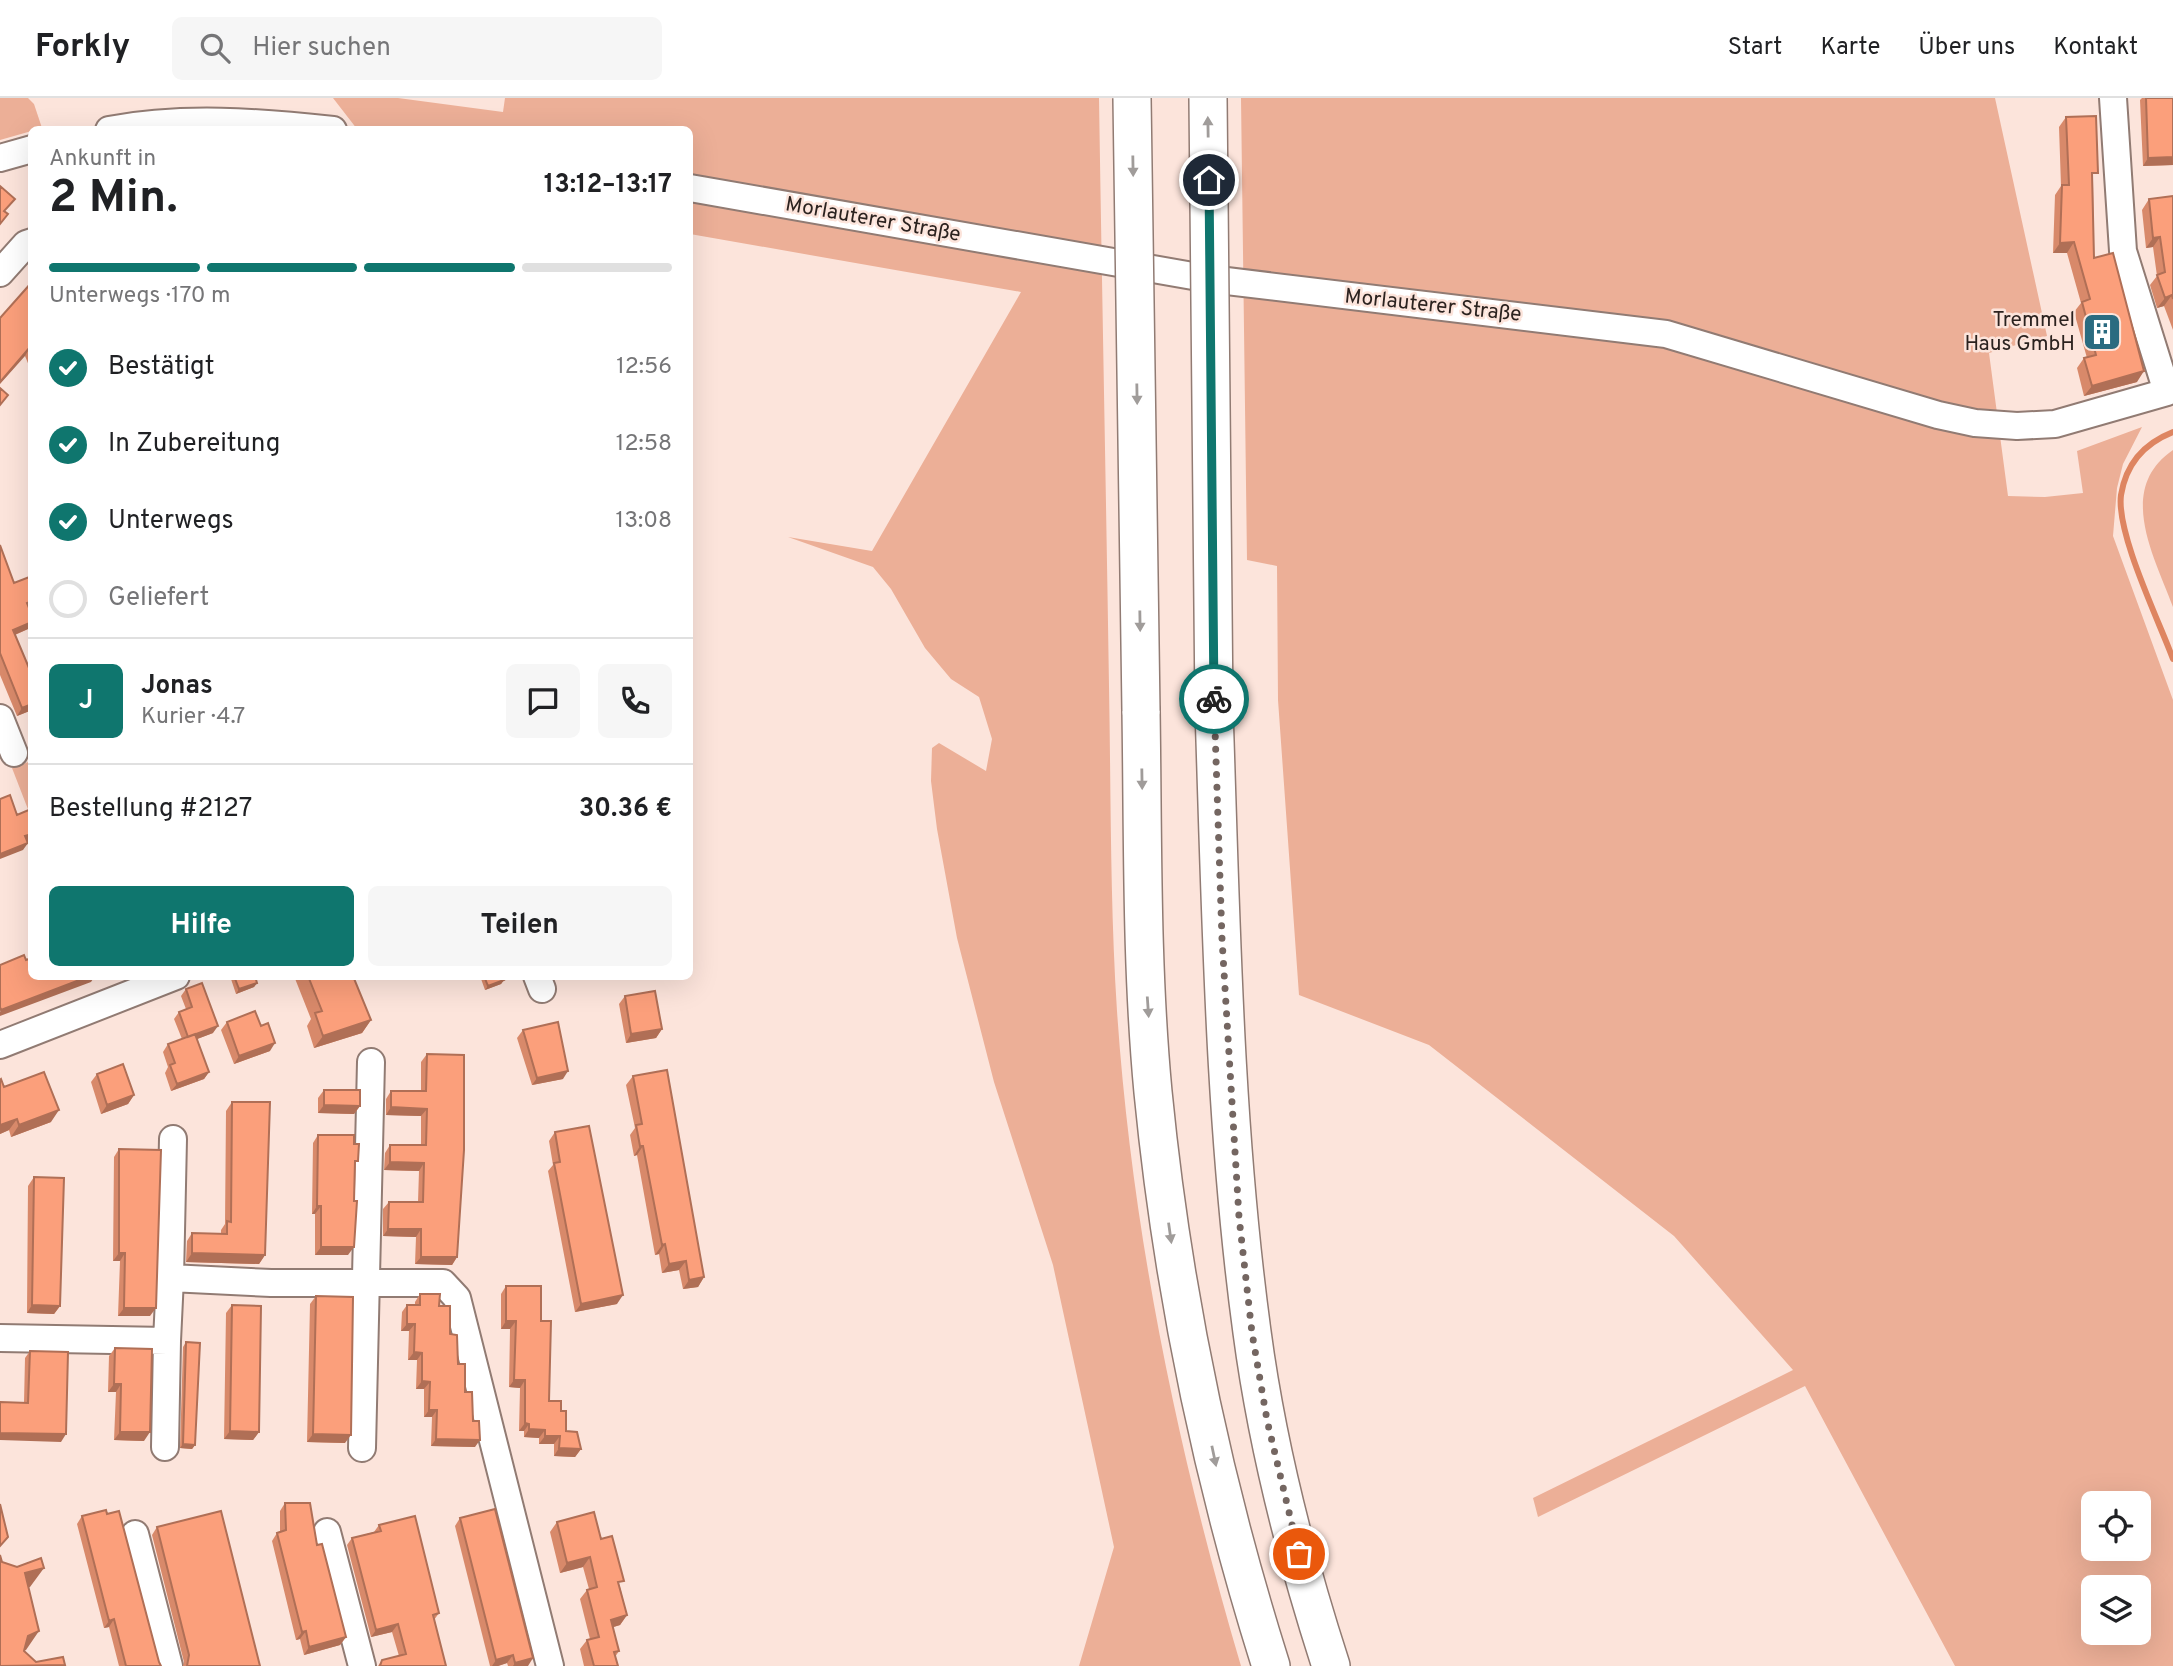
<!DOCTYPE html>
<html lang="de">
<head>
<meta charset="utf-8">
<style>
  :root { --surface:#fff; --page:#f6f6f6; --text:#202124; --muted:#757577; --line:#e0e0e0; --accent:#0f766e }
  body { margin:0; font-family:Overpass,sans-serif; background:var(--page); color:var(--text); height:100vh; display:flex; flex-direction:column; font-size:26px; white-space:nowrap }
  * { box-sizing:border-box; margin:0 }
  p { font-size:23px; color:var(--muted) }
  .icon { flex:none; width:38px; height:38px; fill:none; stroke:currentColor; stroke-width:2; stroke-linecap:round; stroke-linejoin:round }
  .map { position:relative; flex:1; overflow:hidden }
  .sheet { position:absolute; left:28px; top:28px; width:665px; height:854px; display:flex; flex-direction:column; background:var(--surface); border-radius:10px; box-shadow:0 7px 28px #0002 }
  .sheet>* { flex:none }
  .tools { position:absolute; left:2081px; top:1393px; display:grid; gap:14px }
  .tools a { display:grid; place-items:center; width:70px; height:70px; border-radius:10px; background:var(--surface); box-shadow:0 7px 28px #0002; font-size:35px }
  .pin { position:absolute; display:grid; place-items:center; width:60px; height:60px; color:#fff; margin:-30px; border:4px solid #fff; border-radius:50%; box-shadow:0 2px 7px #0007 }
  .courier { position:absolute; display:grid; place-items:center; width:70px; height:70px; margin:-35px; border:5px solid #0f766e; border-radius:50%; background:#fff; color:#222; box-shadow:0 2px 9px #0007 }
  .headline em { font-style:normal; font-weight:700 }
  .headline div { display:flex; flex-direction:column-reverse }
  .headline { display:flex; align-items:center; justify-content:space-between; height:119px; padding:0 21px }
  h1 { font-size:46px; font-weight:700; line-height:52px }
  .bar { display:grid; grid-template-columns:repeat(4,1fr); gap:10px 7px; align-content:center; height:84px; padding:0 21px }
  .bar i { height:9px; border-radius:5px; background:var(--line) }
  .bar .selected { background:var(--accent) }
  .bar p { grid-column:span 4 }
  .line { display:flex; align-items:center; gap:18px; padding:0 21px; border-top:2px solid var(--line) }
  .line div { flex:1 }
  .round { display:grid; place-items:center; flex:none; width:74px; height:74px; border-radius:10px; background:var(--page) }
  ol { padding:0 21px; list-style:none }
  li { display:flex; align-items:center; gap:21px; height:77px }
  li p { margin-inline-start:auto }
  li .icon { padding:7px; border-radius:50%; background:var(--accent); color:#fff; stroke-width:4 }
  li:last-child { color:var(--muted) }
  li i { width:38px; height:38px; border:4px solid var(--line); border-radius:50% }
  .button { display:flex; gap:14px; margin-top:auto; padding:14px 21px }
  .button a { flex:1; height:80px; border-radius:10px; background:var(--accent); color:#fff; font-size:28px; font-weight:700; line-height:80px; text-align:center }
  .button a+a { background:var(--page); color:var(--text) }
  header { display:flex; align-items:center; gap:42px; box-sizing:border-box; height:98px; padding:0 35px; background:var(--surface); border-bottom:2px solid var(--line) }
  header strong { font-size:33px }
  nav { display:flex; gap:38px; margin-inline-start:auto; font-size:24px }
  .search { width:490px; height:63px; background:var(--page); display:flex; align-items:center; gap:18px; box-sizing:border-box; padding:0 24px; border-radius:10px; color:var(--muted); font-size:26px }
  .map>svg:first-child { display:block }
</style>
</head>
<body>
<header>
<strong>Forkly</strong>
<div class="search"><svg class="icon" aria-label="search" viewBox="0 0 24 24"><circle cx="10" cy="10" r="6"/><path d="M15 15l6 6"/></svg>Hier suchen</div>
<nav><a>Start</a><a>Karte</a><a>Über uns</a><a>Kontakt</a></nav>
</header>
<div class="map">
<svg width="2173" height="1568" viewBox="0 0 2173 1568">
  <rect width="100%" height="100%" fill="#fce4db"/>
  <path fill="#ecaf97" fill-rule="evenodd" d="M0 0H28L34 6 42 30 0 42Z
    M333 0H398L503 14 505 0H1099C1102 196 1106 392 1109 588 1111 696 1110 805 1117 913 1132 1135 1178 1355 1241 1568H1079L1114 1449 1053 1167 994 984 957 840 937 731 931 683 932 650 939 645 986 673 992 641 979 599 951 581 925 550 891 491 873 469 788 439 872 453 1021 194 690 136V32L357 31Z
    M1241 0H1995L2047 238 1989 255 2008 398 2045 399 2083 395 2077 353 2142 329 2123 366 2117 390 2113 438 2173 602V1568H1955L1805 1288 1538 1419 1533 1400 1793 1272 1674 1138 1429 947 1299 897 1278 602 1277 468 1247 462ZM2093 1405H2138V1451H2093ZM2093 1489H2138V1535H2093Z
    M2173 352V509C2154 458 2116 391 2173 352Z
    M31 663V719L12 670Z"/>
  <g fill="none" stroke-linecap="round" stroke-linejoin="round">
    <path stroke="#de8561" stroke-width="6" d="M2173 334C2145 345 2126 366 2121 397 2116 435 2159 523 2173 561"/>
    <g stroke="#917b73" stroke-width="30">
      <path id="minor" d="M109 32C183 18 259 24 333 32
        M0 60 32 51
        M690 90 1210 181 1666 236 1938 317 1975 325 2017 328 2055 326 2167 294 2123 153 2113 0
        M0 175 26 146 32 144
        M0 620 14 655
        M537 878 542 891
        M0 947 176 878
        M170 1180 173 1041
        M0 1240 167 1243 170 1180 271 1185H443L457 1200 550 1568
        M165 1349 167 1243
        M362 1350 371 964
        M327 1434 362 1568
        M135 1436 169 1568"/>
    </g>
    <g stroke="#917b73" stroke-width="40">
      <path id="highway" d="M1214 612C1221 819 1224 1028 1252 1234 1267 1347 1296 1460 1331 1568
        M1141 613C1143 740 1141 867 1153 994 1172 1188 1212 1382 1271 1568"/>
    </g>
    <use href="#minor" stroke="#fff" stroke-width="26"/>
    <use href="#highway" stroke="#fff" stroke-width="37"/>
    <g stroke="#917b73" stroke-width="40" stroke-linecap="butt">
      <path id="highway-bridge" d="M1132 0 1141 613
        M1208 0 1214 612"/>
    </g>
    <use href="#highway-bridge" stroke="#fff" stroke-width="37"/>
  </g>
  <path fill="#d8896a" d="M2142 0H2173V67L2143 68 2140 2Z
    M2066 19 2093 82 2094 160 2137 284 2084 298 2077 270 2084 260H2087L2074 214 2081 205 2067 155H2053L2055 97 2061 88 2059 29Z
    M2173 98V232L2164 208 2157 210 2150 187 2157 178 2153 149 2146 150 2142 112 2149 101Z
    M32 184V275L25 258Z
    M0 447 14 485 29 510 28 531 15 537 29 570 32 569V612L17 618 0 577Z
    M230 878H255L257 885 254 889 236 896Z
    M294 878H353L371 922 362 935 314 950 307 928 311 921Z
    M480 878H502L504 882 501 886 485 892Z
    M186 891 213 935 197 941 209 974 204 981 171 993 165 975 168 969 163 954 168 946 182 941 174 921 179 914 186 911 181 898Z
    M625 898 662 931 656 940 626 945 619 906Z
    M227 924 270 953 234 966 221 932Z
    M523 932 563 981 532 987 517 940Z
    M427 956 457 1159 452 1167 415 1166 416 1139 383 1138V1111L389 1104H418L419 1073 384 1072 385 1055 390 1047H421V1018L386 1017V1001L391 993H421V964Z
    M97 976 134 997 128 1006 101 1016 91 984Z
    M633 978 704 1179 698 1189 683 1191 679 1172 662 1175 659 1156 655 1157 637 1057 634 1058 630 1037 635 1030 626 987Z
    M0 982 4 989 51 1024 11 1039 9 1032 0 1036Z
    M324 992 360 1008 354 1016 318 1015V1000Z
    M232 1004 265 1157 259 1166 186 1164 187 1143 192 1135 221 1136V1132L225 1126 226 1013Z
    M555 1034 617 1206 575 1214 548 1073 553 1067 549 1043Z
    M318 1037 355 1069 348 1157H315V1116H312L313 1045Z
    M119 1051 150 1218H118L120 1163H113L114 1059Z
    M34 1079 60 1208 54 1216 27 1215 28 1088Z
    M506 1188 541 1223 549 1303 561 1313 566 1333 581 1351 575 1359 554 1358V1346H539V1340L524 1339V1333H519L520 1290 509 1289 510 1231H501V1196Z
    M420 1196 439 1208 450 1236 473 1323 475 1349 431 1348 432 1319H424V1291H416L417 1262H408L409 1233H401L402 1214 407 1207H415V1204Z
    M316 1198 345 1345 307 1344 310 1206Z
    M232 1207 259 1334 253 1342 224 1341 226 1215Z
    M186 1244 195 1347 192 1351 180 1350 183 1249Z
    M115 1250 144 1343 114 1342 116 1294H108L109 1258Z
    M30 1253 61 1344 24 1305 25 1260Z
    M285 1405 317 1447 346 1539 340 1547 304 1557 300 1541 296 1542 272 1443 277 1435 280 1434V1413Z
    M82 1418 159 1564 161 1568H119L109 1529 104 1530 77 1426Z
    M460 1420 528 1568H508L507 1565 498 1568H490L455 1428Z
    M557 1424 601 1441 620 1489 627 1517 620 1527 613 1529 619 1553 615 1559 618 1568H584L580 1551 587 1542 590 1541 580 1501 587 1492 589 1491 583 1469 560 1475 550 1434Z
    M379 1427 439 1515 434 1522 446 1568H378L382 1562 399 1558 392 1534 371 1539 347 1447 352 1440 374 1434Z
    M157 1429 260 1568H183L184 1564 152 1437Z"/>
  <path fill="#b06f56" d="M2173 59V67L2143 68 2148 60Z
    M2160 139 2153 149 2146 150 2153 140Z
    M2074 144 2067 155H2053L2060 145Z
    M2172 197 2164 208 2157 210 2165 200Z
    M30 249 25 258 0 286V284Z
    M2144 273 2137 284 2084 298 2092 288Z
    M32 503V509L21 513 27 505Z
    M32 524V527L28 531 7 540 13 532Z
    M32 606V612L17 618 22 610Z
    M32 736V740L21 745 25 738Z
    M28 745 23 752 0 761V756Z
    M90 878H95L91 884 0 918V914L1 912Z
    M580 878H602L577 882Z
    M504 882 501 886 485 892 488 888Z
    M257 885 254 889 236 896 239 891Z
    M371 922 362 935 314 950 323 938Z
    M218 928 213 935 184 946 189 939Z
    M662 931 656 940 626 945 631 936Z
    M275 945 270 953 234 966 239 958Z
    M568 973 563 981 532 987 537 980Z
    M209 974 204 981 171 993 177 986Z
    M134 997 128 1006 101 1016 107 1007Z
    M324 1007 360 1008 354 1016 318 1015Z
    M391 1009 427 1011 421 1018 386 1017Z
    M59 1012 51 1024 11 1039 19 1027Z
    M17 1021 9 1032 0 1036V1027Z
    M640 1048H643L637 1057 634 1058Z
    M390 1064 424 1065 419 1073 384 1072Z
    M317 1108H321L315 1116H312Z
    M388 1131H421L416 1139 383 1138Z
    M665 1146 659 1156 655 1157 662 1147Z
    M321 1149H354L348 1157H315Z
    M119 1155H125L120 1163H113Z
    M192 1155 265 1157 259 1166 186 1164Z
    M421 1159H457L452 1167 415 1166Z
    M686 1163 679 1172 662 1175 669 1166Z
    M704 1179 698 1189 683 1191 689 1182Z
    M623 1197 617 1206 575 1214 581 1206Z
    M32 1207 60 1208 54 1216 27 1215Z
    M124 1210H156L150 1218H118Z
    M506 1223H516L510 1231H501Z
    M407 1226H415L409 1233H401Z
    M414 1254 422 1255 417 1262H408Z
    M514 1282H525L520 1290 509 1289Z
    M422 1283 430 1284 424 1291H416Z
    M114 1286H121L116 1294H108Z
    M429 1312H437L432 1319H424Z
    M525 1325 529 1326 524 1333H519Z
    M529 1331 545 1332 539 1340 524 1339Z
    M230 1333 259 1334 253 1342 224 1341Z
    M120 1334H150L144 1343 114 1342Z
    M0 1335 66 1336 61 1344 0 1342Z
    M313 1336 351 1337 345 1345 307 1344Z
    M545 1338H560L554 1346H539Z
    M436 1341 480 1342 475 1349 431 1348Z
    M183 1346 195 1347 192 1351 180 1350Z
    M559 1350 581 1351 575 1359 554 1358Z
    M590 1459 583 1469 560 1475 567 1465Z
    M44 1470 30 1489 12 1494 25 1475Z
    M627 1517 620 1527 604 1532 611 1522Z
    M114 1521 109 1529 104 1530 109 1523Z
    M398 1526 392 1534 371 1539 376 1532Z
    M39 1533 26 1552 15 1557 28 1538Z
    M306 1533 300 1541 296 1542 302 1534Z
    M346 1539 340 1547 304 1557 309 1549Z
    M513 1557 507 1565 498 1568H492L496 1562Z
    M533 1560 528 1568H513L515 1565Z"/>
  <path fill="#fb9f7b" stroke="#b06f56" stroke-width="2" d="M2146 0H2173V59L2148 60Z
    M2096 18 2098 75H2092L2094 160 2113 155 2144 273 2092 288 2084 260 2096 257 2082 204 2090 201 2074 144 2060 145 2062 87H2069L2066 19Z
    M0 88 15 101 4 113 8 116 0 126Z
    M2173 98V201L2172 197 2165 200 2157 177 2165 174 2160 139 2153 140 2149 101Z
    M32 184V253L30 249 0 284V220Z
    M0 290 8 297 0 307Z
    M0 447 14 485 32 478V503L27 505 32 517V524L13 532 29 570 32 569V606L22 610 0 555Z
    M10 697 17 717 31 711 32 736 25 738 28 745 0 756V701Z
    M24 857 26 862 32 860V878H90L1 912 0 909V867Z
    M234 878H255L257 885 239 891Z
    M308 878H353L371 922 323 938 315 915 322 913Z
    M484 878H502L504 882 488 888Z
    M202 885 218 928 188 939 179 914 192 909 186 891Z
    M655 893 662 931 631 936 625 898Z
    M255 913 261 928 268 925 275 945 239 958 227 924Z
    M558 924 568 973 537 980 523 932Z
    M195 936 209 974 177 986 170 967 175 965 168 946Z
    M427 956 464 957V1052L457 1159H421V1131H388L389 1104H423L424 1065 390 1064V1047H426L427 1011 391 1009V993H426Z
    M123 966 134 997 107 1007 97 976Z
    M667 972 704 1179 689 1182 686 1163 669 1166 665 1146 662 1147 643 1048H640L636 1027 642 1026 633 978Z
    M44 974 59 1012 19 1027 17 1021 0 1027V982L1 981 4 989Z
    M324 992H360V1008L324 1007Z
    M232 1004H270L265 1157 192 1155V1135L227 1136V1123L231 1124Z
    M589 1028 623 1197 581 1206 554 1065 560 1064 555 1034Z
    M318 1037H354V1046H359L358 1063H355L354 1103H357L354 1149H321V1108H317Z
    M119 1051 161 1052 156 1210H124L125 1155H119Z
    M34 1079 64 1080 60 1208 32 1207Z
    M506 1188H541V1223H551L549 1303H561V1313H566V1333L577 1334 581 1351 559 1350 560 1338H545V1332L529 1331V1326L525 1325V1282H514L516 1223H506Z
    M420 1196H440L439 1208H450V1236L457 1237 458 1266H465V1294H472L473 1323H479L480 1342 436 1341 437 1312H429L430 1284 422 1283V1255L414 1254 415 1226H407V1207H420Z
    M316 1198 353 1199 351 1337 313 1336Z
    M232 1207 261 1208 259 1334 230 1333Z
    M186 1244 200 1245 195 1347 183 1346Z
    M115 1250 152 1251 150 1334H120L121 1286H114Z
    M30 1253 68 1254 66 1336 0 1335V1304L28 1305Z
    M285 1405H310L317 1447 322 1446 346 1539 309 1549 306 1533 302 1534 277 1435 286 1432Z
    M0 1406 8 1439 0 1448Z
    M495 1411 533 1560 515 1565 513 1557 496 1562 460 1420Z
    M106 1412 107 1416 119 1413 159 1564 161 1568H126L114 1521 109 1523 82 1418Z
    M221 1413 260 1568H187L189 1557 157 1429Z
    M594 1414 601 1441 612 1438 624 1483 618 1484 627 1517 611 1522 619 1553 614 1554 618 1568H594L587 1542 599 1539 587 1492 597 1489 590 1459 567 1465 557 1424Z
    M415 1418 439 1515 433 1517 446 1568H380L382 1562 406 1556 398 1526 376 1532 352 1440 381 1433 379 1427Z
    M0 1457 2 1464 17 1469 41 1460 44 1470 25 1475 39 1533 28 1538 24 1553 36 1564 63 1559 65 1567 0 1568Z"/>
  <defs><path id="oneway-solid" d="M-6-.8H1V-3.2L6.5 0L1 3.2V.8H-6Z" transform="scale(1.75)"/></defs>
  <g fill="#a09c9a">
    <use href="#oneway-solid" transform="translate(1208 29) rotate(-91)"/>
    <use href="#oneway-solid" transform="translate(1133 68) rotate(89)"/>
    <use href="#oneway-solid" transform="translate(1137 296) rotate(89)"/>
    <use href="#oneway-solid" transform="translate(1140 523) rotate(89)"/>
    <use href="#oneway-solid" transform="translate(1142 681) rotate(89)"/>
    <use href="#oneway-solid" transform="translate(1148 909) rotate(86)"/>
    <use href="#oneway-solid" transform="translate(1170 1135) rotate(82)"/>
    <use href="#oneway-solid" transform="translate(1214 1358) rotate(78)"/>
  </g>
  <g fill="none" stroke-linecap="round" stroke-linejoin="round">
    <path stroke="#746661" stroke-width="7" stroke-dasharray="0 12.6" d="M1214 601 1222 841 1239 1119 1252 1235 1267 1322 1299 1456"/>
    <path stroke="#0f766e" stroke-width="9" d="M1209 82 1214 601"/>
  </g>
  <defs>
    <g id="building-square" transform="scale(2.0125)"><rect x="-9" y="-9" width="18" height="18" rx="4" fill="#2b6b80" stroke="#fce4db"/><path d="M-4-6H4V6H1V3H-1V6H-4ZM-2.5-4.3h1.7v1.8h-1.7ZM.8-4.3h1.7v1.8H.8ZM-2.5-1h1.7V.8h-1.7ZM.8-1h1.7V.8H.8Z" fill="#fff"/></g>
  </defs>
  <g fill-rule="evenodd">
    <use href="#building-square" x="2102" y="234"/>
  </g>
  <g text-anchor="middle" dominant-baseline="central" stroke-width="5" stroke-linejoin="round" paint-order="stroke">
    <g font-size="21" fill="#2b221f" stroke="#fce4db">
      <text transform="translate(873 122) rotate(10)">Morlauterer Straße</text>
      <text transform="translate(1433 208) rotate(6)">Morlauterer Straße</text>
    </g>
    <g font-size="21" fill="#2b221f" stroke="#fce4db" text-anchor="end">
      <text x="2075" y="222">Tremmel<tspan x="2075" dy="24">Haus GmbH</tspan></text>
    </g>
  </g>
</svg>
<div class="tools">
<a><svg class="icon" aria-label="locate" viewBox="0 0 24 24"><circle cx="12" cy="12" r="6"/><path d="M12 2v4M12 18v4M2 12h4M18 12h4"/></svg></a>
<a><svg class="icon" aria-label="layers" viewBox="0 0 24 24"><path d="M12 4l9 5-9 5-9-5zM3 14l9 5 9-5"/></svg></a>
</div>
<div class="pin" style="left:1299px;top:1456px;background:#ea580c"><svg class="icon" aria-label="bag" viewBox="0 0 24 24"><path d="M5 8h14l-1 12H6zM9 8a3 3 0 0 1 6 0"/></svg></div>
<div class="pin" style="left:1209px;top:82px;background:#1f2937"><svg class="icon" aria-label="home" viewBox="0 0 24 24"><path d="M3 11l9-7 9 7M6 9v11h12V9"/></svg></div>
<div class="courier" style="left:1214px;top:601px"><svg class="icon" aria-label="bike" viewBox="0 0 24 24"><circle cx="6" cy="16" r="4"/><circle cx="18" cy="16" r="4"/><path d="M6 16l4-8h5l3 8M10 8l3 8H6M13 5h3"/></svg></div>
<section class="sheet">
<div class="headline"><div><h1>2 Min.</h1><p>Ankunft in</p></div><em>13:12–13:17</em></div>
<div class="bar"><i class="selected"></i><i class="selected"></i><i class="selected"></i><i></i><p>Unterwegs · 170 m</p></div>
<ol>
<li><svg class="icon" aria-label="check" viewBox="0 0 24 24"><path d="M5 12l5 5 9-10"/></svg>Bestätigt<p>12:56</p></li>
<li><svg class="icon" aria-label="check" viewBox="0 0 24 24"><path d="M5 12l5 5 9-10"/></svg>In Zubereitung<p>12:58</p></li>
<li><svg class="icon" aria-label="check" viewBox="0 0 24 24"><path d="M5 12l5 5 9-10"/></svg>Unterwegs<p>13:08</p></li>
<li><i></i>Geliefert</li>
</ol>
<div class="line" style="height:126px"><b class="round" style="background:var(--accent);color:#fff">J</b><div><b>Jonas</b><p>Kurier · 4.7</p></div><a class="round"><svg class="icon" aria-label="chat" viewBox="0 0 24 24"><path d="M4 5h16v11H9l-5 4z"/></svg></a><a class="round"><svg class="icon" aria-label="phone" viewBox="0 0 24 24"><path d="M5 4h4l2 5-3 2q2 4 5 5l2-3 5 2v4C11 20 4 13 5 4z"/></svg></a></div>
<div class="line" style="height:91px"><div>Bestellung #2127</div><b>30.36 €</b></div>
<div class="button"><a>Hilfe</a><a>Teilen</a></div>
</section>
</div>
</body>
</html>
